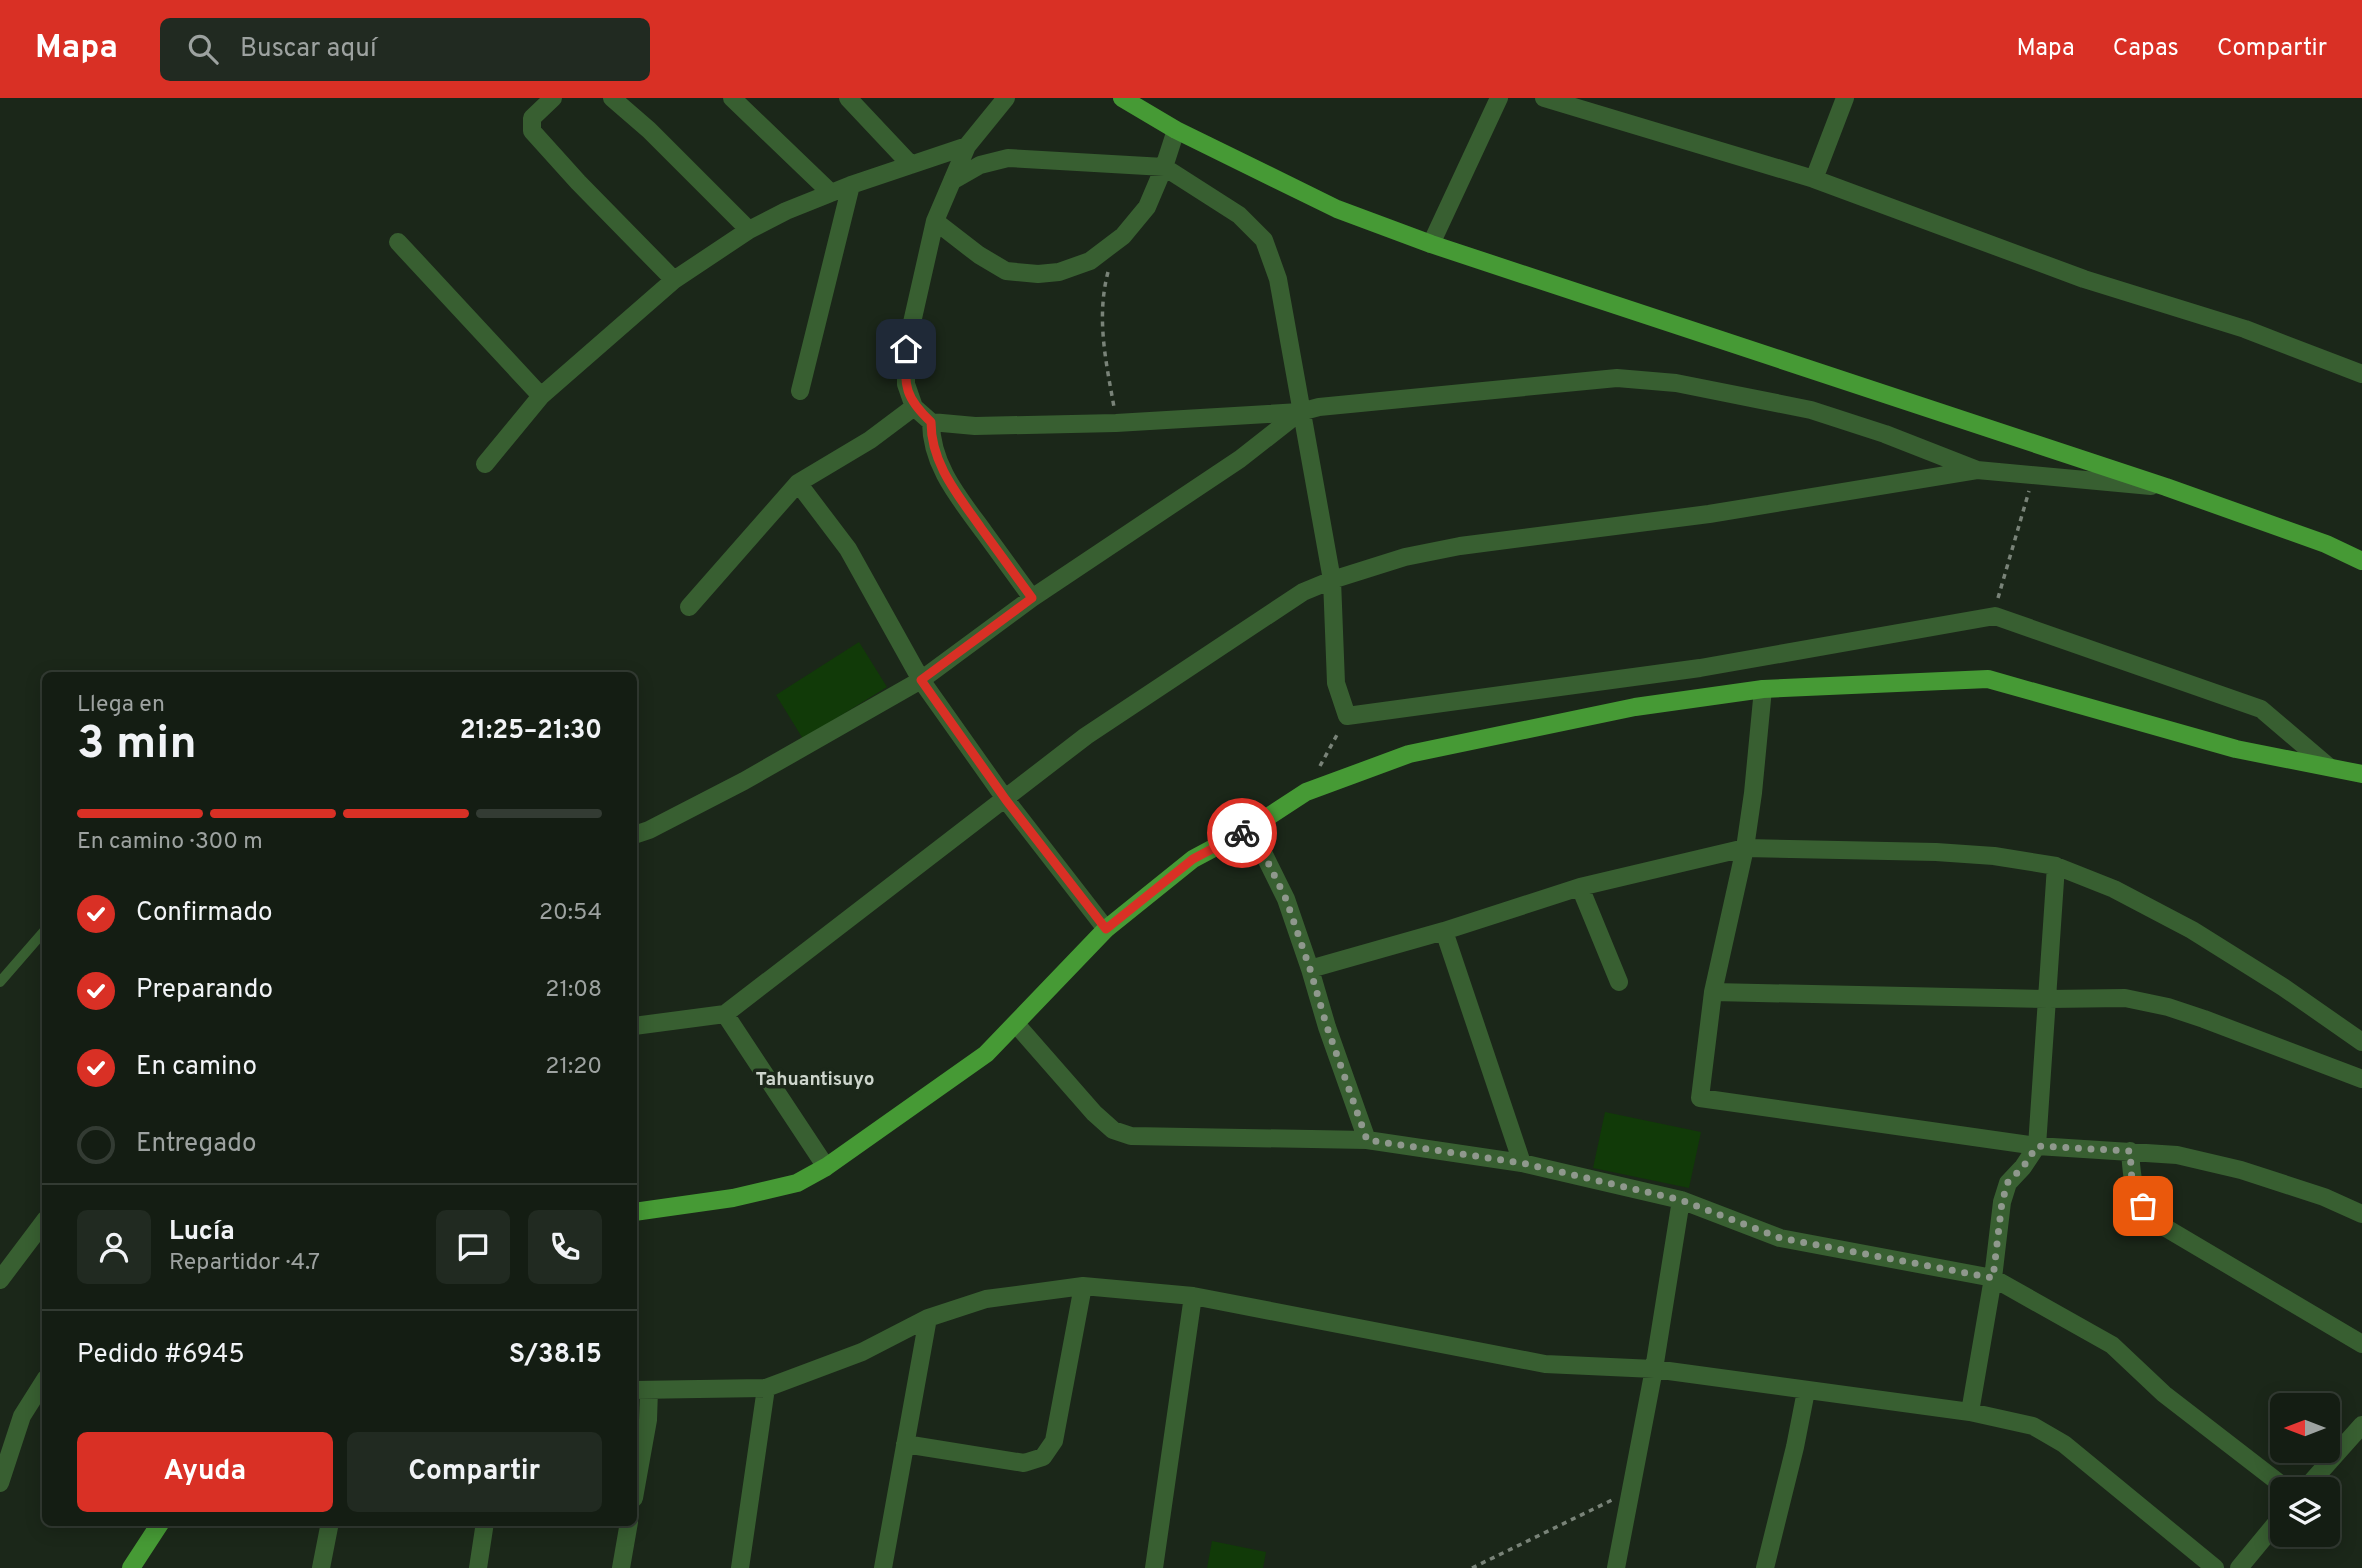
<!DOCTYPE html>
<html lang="es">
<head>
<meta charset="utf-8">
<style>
  :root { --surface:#141d13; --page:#212a21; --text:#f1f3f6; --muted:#9da2a0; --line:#333b33; --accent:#d93025 }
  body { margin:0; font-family:Overpass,sans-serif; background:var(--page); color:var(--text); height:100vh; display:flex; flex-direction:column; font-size:26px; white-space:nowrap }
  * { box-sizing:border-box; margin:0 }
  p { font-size:23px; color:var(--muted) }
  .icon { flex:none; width:38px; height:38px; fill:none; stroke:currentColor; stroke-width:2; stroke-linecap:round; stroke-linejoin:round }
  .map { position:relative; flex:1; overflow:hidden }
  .drawer { position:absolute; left:42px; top:574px; width:595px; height:854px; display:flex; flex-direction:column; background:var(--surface); border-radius:10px; box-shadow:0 4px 18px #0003,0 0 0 2px var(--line) }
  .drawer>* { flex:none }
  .needle { width:46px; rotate:270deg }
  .buttons { position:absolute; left:2270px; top:1295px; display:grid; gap:14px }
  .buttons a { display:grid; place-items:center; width:70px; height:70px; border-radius:10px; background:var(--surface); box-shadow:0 4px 18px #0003,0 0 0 2px var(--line); font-size:35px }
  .pin { position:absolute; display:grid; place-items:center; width:60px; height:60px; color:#fff; margin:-30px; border-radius:14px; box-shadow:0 4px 10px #0006 }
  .courier { position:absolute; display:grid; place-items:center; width:70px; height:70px; margin:-35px; border:5px solid #d93025; border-radius:50%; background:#fff; color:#222; box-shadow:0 2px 9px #0007 }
  .overview em { font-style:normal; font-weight:700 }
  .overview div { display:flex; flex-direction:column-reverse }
  .overview { display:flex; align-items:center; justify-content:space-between; height:119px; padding:0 35px }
  h1 { font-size:46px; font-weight:700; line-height:52px }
  .bar { display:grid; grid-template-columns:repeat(4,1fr); gap:10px 7px; align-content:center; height:84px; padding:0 35px }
  .bar i { height:9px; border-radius:5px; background:var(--line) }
  .bar .selected { background:var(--accent) }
  .bar p { grid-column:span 4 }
  .line { display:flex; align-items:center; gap:18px; padding:0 35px; border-top:2px solid var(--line) }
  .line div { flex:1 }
  .round { display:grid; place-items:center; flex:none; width:74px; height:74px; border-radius:10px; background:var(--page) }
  ol { padding:0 35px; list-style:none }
  li { display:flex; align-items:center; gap:21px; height:77px }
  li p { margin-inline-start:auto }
  li .icon { padding:7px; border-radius:50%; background:var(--accent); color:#fff; stroke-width:4 }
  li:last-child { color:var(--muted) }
  li i { width:38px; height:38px; border:4px solid var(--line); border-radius:50% }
  .cta { display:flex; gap:14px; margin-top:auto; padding:14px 35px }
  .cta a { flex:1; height:80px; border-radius:10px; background:var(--accent); color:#fff; font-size:28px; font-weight:700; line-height:80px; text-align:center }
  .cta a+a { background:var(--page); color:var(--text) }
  header { display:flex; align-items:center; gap:42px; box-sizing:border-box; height:98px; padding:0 35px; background:var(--accent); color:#fff }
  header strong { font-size:33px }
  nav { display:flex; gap:38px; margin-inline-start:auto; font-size:24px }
  .search { width:490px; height:63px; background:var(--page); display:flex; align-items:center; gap:18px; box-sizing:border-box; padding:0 24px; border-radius:10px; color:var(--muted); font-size:26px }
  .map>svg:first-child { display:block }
</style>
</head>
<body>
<header>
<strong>Mapa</strong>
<div class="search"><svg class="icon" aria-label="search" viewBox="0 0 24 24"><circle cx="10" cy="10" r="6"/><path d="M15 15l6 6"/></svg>Buscar aquí</div>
<nav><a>Mapa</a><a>Capas</a><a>Compartir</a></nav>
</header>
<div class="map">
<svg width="2362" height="1470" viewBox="0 0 2362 1470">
  <rect width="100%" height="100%" fill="#1b2719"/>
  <path fill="#113a08" d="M859 544 887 589 803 641 776 597Z
    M1605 1014 1701 1034 1689 1090 1593 1070Z
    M1212 1443 1266 1454 1263 1470H1207Z"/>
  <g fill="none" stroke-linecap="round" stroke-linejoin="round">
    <path stroke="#798378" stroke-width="3.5" stroke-dasharray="5 5" stroke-linecap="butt" d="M1108 174C1096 220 1106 264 1114 309
      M1998 500 2029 393
      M1320 668 1338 635
      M1472 1470 1612 1402"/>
    <path stroke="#385f31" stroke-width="10" d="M0 884 46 831"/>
    <path stroke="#385f31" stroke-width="18" d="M553 0 532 20V33L578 84 674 182
      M612 0 649 32 749 132
      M732 0 831 95
      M848 0 911 67
      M1006 0 967 48 935 123 906 251V286L914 309 931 324 975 328 1116 325 1300 314 1319 309 1617 280 1676 285 1811 312 1885 336 1977 372
      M1544 0 1814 81 2084 181 2245 231 2362 276
      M1176 32 1164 69 1239 117 1264 142 1278 181 1332 482 1336 585 1347 618 1700 570 1995 518 2261 611 2328 668
      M1814 81 1845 0
      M935 123 979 157 1006 173 1038 176 1059 174 1090 163 1123 138 1147 109 1164 69 1008 60 980 67 952 83
      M398 144 541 298
      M1431 146 1499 0
      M800 293 851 87
      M931 324C931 368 960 401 984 434 1000 456 1016 478 1032 500
      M485 366 541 298 674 182 749 132 786 113 851 87 967 48
      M798 385 848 451 921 582 1006 702 1106 831
      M689 509 798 385 870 342 914 309
      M1763 591 1753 695 1745 750 1713 894 1700 1000 2037 1048 2177 1057 2241 1072 2324 1099 2362 1116
      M1251 730 1286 801 1310 871 1327 929 1367 1042
      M634 737 649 732 744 683 921 582 1032 500 1240 361 1300 314
      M1580 789 1619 884
      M1444 833 1522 1065
      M1310 871 1444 833 1580 789 1745 750 1936 754 1994 758 2056 768 2114 791 2192 832 2283 889 2362 944
      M1713 894 2048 901 2125 900 2168 909 2204 921 2362 981
      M725 916 826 1069
      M1016 926 1094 1015 1113 1032 1131 1038 1367 1042 1522 1065 1681 1102 1780 1140 1993 1180 2112 1247 2164 1296 2287 1391
      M634 928 725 916 1086 638 1303 494 1332 482 1405 459 1460 448 1709 416 1977 372 2151 388
      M2130 1053C2133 1095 2135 1101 2166 1130L2362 1246
      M0 1182 46 1121
      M634 1292 766 1290 862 1254 928 1220 986 1201 1083 1188 1193 1198 1545 1266 1654 1271 1970 1314 2033 1328 2064 1346 2215 1470
      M1970 1314 1993 1180 2002 1104 2008 1085 2023 1069 2037 1048 2056 768
      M905 1346 1024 1365 1043 1359 1054 1343 1083 1188
      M0 1385 22 1318 46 1280
      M2305 1391 2362 1327
      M634 1400 648 1322 649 1292
      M478 1470 485 1424
      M621 1470 629 1424
      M740 1470 766 1290
      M883 1470 928 1220
      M1154 1470 1193 1198
      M1616 1470 1654 1271 1681 1102
      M1765 1470 1795 1349 1806 1293
      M2239 1470 2282 1418"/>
    <path stroke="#385f31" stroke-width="18" d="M321 1470 330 1424"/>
    <path stroke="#469a35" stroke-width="18" d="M1122 0 1176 32 1337 111 1431 146 2166 389 2326 446 2362 463
      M634 1114 733 1100 797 1085 826 1069 986 956 1106 831 1193 761 1251 730 1306 694 1409 656 1635 609 1763 591 1988 581 2236 651 2362 676
      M131 1470 161 1424"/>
  </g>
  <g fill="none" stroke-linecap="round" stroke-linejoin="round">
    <path stroke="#8f988d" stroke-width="7" stroke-dasharray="0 12.6" d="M1242 735 1251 730 1286 801 1310 871 1327 929 1367 1042 1522 1065 1681 1102 1780 1140 1993 1180 2002 1104 2008 1084 2023 1069 2037 1048 2130 1053 2132 1084 2143 1108"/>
    <path stroke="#d93025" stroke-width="9" d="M906 251C905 287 903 298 931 324 931 366 958 397 981 430 998 453 1015 477 1032 500L921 582 1006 702 1106 831 1193 761 1242 735"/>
  </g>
  <g text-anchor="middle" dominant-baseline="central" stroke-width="7" stroke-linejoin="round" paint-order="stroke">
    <g font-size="19" font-weight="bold" fill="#cdd5cc" stroke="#1b2719">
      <text x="815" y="982">Tahuantisuyo</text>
    </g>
  </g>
</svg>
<div class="buttons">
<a><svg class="needle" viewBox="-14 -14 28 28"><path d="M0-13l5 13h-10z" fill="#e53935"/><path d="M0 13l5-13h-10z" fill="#9da2a0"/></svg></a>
<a><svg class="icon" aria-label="layers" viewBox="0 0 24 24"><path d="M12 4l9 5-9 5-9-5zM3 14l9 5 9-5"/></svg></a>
</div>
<div class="pin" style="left:2143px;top:1108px;background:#ea580c"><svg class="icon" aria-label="bag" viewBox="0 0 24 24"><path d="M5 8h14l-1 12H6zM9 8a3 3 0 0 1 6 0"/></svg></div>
<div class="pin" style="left:906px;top:251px;background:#1f2937"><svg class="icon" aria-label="home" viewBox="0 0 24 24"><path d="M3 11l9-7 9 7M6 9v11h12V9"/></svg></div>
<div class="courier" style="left:1242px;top:735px"><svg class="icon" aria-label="bike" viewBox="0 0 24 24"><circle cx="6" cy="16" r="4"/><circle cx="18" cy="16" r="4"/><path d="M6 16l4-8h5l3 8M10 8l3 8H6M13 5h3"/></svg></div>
<section class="drawer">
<div class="overview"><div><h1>3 min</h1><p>Llega en</p></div><em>21:25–21:30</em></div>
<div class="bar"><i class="selected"></i><i class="selected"></i><i class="selected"></i><i></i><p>En camino · 300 m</p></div>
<ol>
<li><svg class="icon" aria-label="check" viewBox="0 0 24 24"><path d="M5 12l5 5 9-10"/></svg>Confirmado<p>20:54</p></li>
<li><svg class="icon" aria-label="check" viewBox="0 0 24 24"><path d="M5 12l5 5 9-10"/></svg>Preparando<p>21:08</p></li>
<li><svg class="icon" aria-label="check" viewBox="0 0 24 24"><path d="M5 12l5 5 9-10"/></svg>En camino<p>21:20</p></li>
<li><i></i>Entregado</li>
</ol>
<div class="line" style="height:126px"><a class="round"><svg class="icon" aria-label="person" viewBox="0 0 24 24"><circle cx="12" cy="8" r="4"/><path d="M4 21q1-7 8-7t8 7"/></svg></a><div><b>Lucía</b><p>Repartidor · 4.7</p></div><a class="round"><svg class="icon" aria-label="chat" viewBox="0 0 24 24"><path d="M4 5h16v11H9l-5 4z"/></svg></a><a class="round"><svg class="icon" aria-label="phone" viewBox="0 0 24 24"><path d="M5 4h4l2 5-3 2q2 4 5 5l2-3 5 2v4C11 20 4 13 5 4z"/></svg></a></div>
<div class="line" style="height:91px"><div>Pedido #6945</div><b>S/38.15</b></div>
<div class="cta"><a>Ayuda</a><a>Compartir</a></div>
</section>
</div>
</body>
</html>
